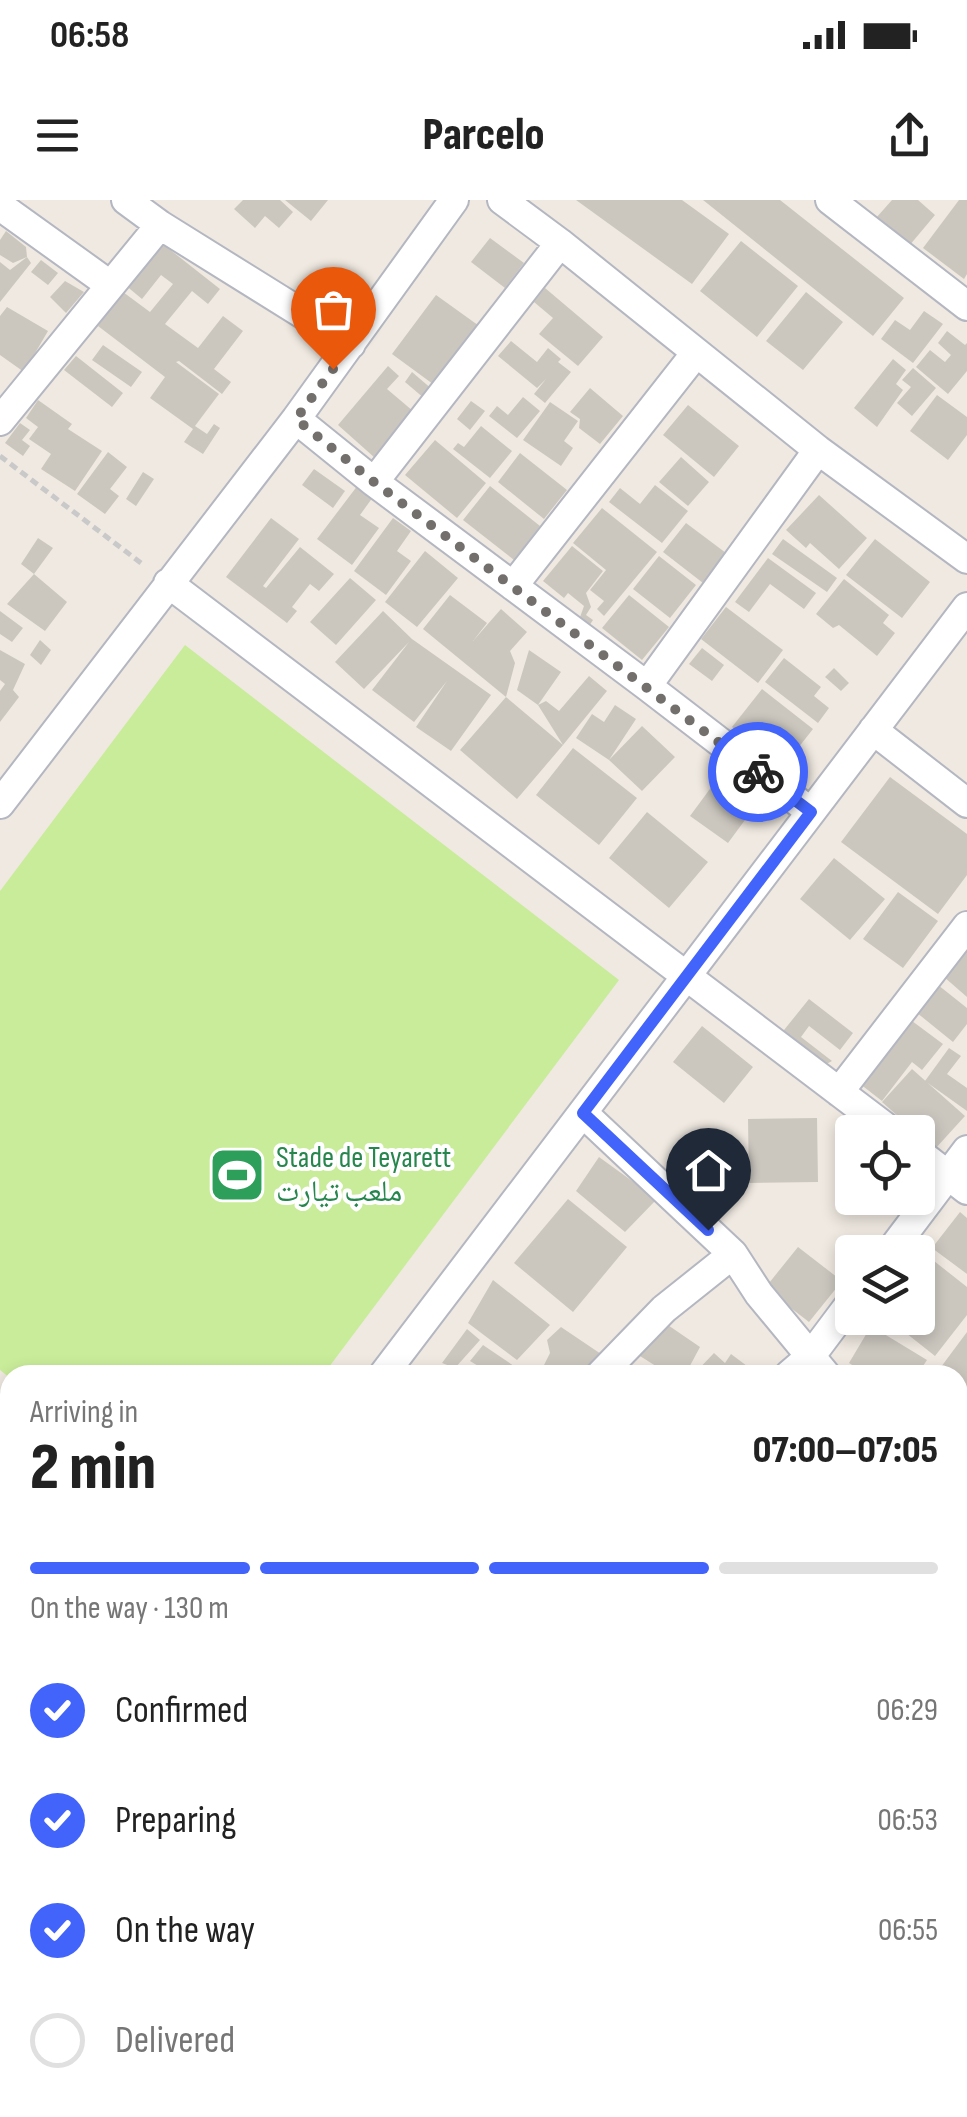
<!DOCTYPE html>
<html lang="en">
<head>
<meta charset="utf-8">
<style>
  :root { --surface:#fff; --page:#f6f6f6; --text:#222; --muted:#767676; --line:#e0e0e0; --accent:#4264fb }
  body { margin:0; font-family:"Sofia Sans Condensed","Noto Naskh Arabic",sans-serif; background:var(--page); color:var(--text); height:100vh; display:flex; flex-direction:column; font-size:38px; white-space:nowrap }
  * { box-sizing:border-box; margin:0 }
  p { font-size:32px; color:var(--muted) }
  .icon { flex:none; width:55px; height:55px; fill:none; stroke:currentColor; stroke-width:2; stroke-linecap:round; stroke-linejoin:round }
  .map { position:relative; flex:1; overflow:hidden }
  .sheet { position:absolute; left:0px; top:1165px; width:968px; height:752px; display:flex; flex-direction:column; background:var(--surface); border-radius:30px 30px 0 0; box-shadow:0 5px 15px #0003 }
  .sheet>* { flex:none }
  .controls { position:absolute; left:835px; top:915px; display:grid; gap:20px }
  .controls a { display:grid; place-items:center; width:100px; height:100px; border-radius:10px; background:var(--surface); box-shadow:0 5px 15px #0003; font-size:50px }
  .pin { position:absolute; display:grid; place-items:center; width:85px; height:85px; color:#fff; margin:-102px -42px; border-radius:50% 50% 50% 0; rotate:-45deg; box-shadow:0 0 10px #0007 }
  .pin .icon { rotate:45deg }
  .courier { position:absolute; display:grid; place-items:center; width:100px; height:100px; margin:-50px; border:8px solid #4264fb; border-radius:50%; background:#fff; color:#222; box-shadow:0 2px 12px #0007 }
  .head em { font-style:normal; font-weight:800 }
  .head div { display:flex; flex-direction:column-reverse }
  .head { display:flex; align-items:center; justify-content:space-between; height:170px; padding:0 30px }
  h1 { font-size:65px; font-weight:800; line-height:75px }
  .bar { display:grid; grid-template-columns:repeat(4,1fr); gap:15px 10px; align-content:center; height:120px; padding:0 30px }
  .bar i { height:12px; border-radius:8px; background:var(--line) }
  .bar .selected { background:var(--accent) }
  .bar p { grid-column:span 4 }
  ol { padding:0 30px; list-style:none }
  li { display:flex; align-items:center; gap:30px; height:110px }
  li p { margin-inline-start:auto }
  li .icon { padding:10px; border-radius:50%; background:var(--accent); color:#fff; stroke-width:4 }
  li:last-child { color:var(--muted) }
  li i { width:55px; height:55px; border:5px solid var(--line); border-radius:50% }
  .status { display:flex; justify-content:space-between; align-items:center; height:70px; padding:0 50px; background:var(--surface); direction:ltr }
  .status svg { height:28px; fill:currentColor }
  header { display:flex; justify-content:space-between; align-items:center; height:130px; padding:0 30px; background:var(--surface); font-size:45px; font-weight:800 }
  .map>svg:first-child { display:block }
</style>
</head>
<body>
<div class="status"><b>06:58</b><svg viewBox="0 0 49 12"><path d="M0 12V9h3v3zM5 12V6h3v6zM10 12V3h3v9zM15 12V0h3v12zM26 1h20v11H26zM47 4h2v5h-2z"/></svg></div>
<header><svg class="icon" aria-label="menu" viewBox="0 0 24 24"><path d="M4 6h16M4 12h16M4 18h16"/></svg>Parcelo<svg class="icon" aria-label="share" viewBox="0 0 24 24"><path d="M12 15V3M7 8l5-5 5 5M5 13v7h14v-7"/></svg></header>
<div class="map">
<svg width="967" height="1917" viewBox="0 0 967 1917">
  <rect width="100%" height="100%" fill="#efe9e1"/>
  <path fill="#c9ec9a" d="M185 445 619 780 323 1175H10V1178L0 1170V691Z"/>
  <path fill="#cbc7bf" d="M243 0H280L293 12 279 28 265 16 255 28 234 9Z
    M285 0H328L311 21Z
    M576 0H682L729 34 692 84Z
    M703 0H780L904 98 873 136Z
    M892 0H918L935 15 909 46 876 18Z
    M959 0H967V74L964 79 923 48Z
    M6 31 26 47 27 57 13 63 0 55V40Z
    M490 38 524 63 505 88 471 62Z
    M159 41 220 89 208 104 192 91 165 124 198 148 223 116 243 131 214 169 231 182 222 194 179 161 176 162 219 194 195 226 207 234 214 224 220 228 203 254 184 242 193 229 150 198 165 177 98 126 123 92 150 112 173 84 161 75 142 99 124 84Z
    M741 41 798 86 757 137 700 91Z
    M27 57 31 63 0 102V62L10 70Z
    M41 60 58 73 48 85 31 72Z
    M65 81 84 92 66 113 50 97Z
    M545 88 603 137 578 166 539 134 553 118 534 102Z
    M806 92 843 122 803 170 766 141Z
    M436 95 482 128 437 187 392 154Z
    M7 107 48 131 24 172 0 155V116Z
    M924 111 943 124 913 163 881 139 895 120 910 130Z
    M947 131 965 145 967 143V171L948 194 916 167 930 150 945 162 951 155 938 143Z
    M511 141 537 162 548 148 561 159 558 162 571 172 545 203 534 194 546 179 537 188 498 156Z
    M103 145 142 172 131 187 92 160Z
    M76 156 123 193 112 207 64 170Z
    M893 159 906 170 896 184 903 190 877 227 854 208Z
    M388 166 399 176 387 189 413 211 384 266 338 225Z
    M913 168 936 188 912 216 897 203 911 187 902 180Z
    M412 172 433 190 425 199 405 182Z
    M590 188 623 216 600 244 579 228 580 219 570 212Z
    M937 195 967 217V235L948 260 910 231Z
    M523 197 540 211 517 238 489 216 497 206 508 215Z
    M38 200 72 224 68 229 102 251 75 291 41 269 51 254 29 239 38 227 26 218Z
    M471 201 485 211 470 230 457 219Z
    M550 202 578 221 564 241 573 248 561 266 523 240Z
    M688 205 739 246 714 277 663 235Z
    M20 223 30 230 22 240 30 246 23 256 5 243Z
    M481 226 512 251 490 278 453 249 458 243 464 247Z
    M435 240 486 283 457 318 405 275Z
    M108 252 127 267 110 289 119 296 105 314 77 294Z
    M520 253 567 290 544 319 498 282Z
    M681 257 709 282 688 306 659 282Z
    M314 269 345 291 333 308 302 285Z
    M143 272 154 279 136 306 126 299Z
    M358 285 373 297 360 315 379 328 352 365 317 339Z
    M655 285 688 311 662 343 609 302 620 288 640 304Z
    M490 286 540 326 514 360 463 320Z
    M819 295 867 338 839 369 810 343 806 348 786 330Z
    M602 308 657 352 604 416 597 409 604 401 590 390 606 370 573 343Z
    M271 318 299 339 263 386 266 388 300 347 334 374 319 391 310 384 292 407 297 411 287 423 226 377Z
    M393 318 411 331 397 351 411 361 386 395 354 371Z
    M686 323 726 353 703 383 663 352Z
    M38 338 53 348 34 374 21 364Z
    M783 339 837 378 827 392 772 354Z
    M875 339 930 382 902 418 846 375Z
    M572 346 603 371 586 393 591 407 586 415 593 420 589 426 579 420 584 406 568 393 564 398 543 381Z
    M425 351 458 378 417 427 385 402Z
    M659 356 696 385 670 418 633 389Z
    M768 358 816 393 804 409 770 384 749 412 735 402Z
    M34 374 67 402 45 431 7 404Z
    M350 378 376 400 336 445 310 422Z
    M844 379 889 415 883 423 895 433 877 456 839 425 833 428 816 414Z
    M450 395 487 423 473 441 501 409 527 432 510 451 515 463 506 497 423 429Z
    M629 395 669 427 642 460 602 428Z
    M726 407 783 450 758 483 701 439Z
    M0 411 23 428 12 442 0 434Z
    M383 411 412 439 491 495 451 551 416 527 447 481 414 522 372 490 409 442 364 489 335 462Z
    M40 440 51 450 41 465 30 455Z
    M702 448 724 465 712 481 689 464Z
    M0 450 25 464 13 490 19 497 0 522V491L5 484 0 480Z
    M529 450 561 472 538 505 517 490Z
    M784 458 821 487 814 496 829 508 818 523 765 482Z
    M834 468 849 483 841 491 825 477Z
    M589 476 607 491 563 545 517 599 460 550 506 497 563 545 538 505 546 501 559 511Z
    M762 489 813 529 783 567 732 527Z
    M615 505 636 519 609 560 642 526 675 557 642 591 609 560 576 538 592 514 604 522Z
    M573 548 637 598 599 645 536 595Z
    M890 577 967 634V675L938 714 841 642Z
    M718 578 756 605 728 643 690 616Z
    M647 612 708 662 669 708 609 658Z
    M834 658 885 699 850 740 800 699Z
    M898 692 938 721 903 768 863 739Z
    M967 745V797L936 770Z
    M933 781 967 808V824L953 842 911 808Z
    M809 799 853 833 840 850 809 826 801 837 832 861 821 867 780 835Z
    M904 815 943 844 922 870 912 862 882 901 855 880Z
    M702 826 753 867 724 903 673 862Z
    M949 848 961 856 947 874 967 888V911L925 881Z
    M912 869 965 916 935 949 882 902Z
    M817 918 818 982 749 983 748 919Z
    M599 957 657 999 625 1032 576 991Z
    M568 999 627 1047 573 1112 514 1063Z
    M960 1012 967 1018V1074L932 1048Z
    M798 1047 842 1081 809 1122 765 1088Z
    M929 1057 967 1087V1115L935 1156 887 1118H918V1071Z
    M493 1080 550 1125 517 1160 468 1123Z
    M662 1121 700 1147 685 1175H670L640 1156Z
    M871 1126 927 1160 917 1175H868L849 1163Z
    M561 1127 604 1156 593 1175H540L535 1171 543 1167 550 1153 547 1140Z
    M467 1129 480 1140 455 1168 442 1163Z
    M967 1132V1220L963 1226 958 1222V1175H935Z
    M483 1145 514 1166 511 1175H493L470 1161Z
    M714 1153 725 1163 731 1154 759 1175H693Z
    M0 1691 10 1698V1776L0 1769Z
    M397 1908H451L444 1917H390Z
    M473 1908H541L555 1917H485Z"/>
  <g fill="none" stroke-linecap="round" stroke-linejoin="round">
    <g stroke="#b4b7c1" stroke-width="19">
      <path id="service" d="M958 1720 967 1707
        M958 1886 967 1881
        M77 1908 89 1917
        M897 1917 915 1908"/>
    </g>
    <g stroke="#b4b7c1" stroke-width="32">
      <path id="minor" d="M126 0 160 25 351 144
        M502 0 560 43 818 250 967 359
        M830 0 967 106
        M0 6 110 85
        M296 219 374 282 647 486 811 612
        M0 221 160 25
        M374 282 560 43
        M168 383 892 932
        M513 386 696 153
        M647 486 818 250
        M873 530 967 603
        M0 604 296 219 454 0
        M839 892 967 726
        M583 913 733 1054 759 1094 826 1175
        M918 952 967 990
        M890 1052 967 950
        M383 1175 967 407
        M600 1175 664 1109 733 1054
        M789 1175 810 1157 852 1101
        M0 1235 10 1242
        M958 1299 967 1306
        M0 1494 10 1502
        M0 1668 10 1675
        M327 1908 340 1917
        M552 1908 565 1917
        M856 1908 861 1917"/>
    </g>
    <g stroke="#c9c9c9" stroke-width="50">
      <path id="trunk" d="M958 1613 967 1600
        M726 1917 733 1908"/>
    </g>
    <path stroke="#c9c9c9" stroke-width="5" stroke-dasharray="8 5" stroke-linecap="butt" d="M0 256 145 366"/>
    <use href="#service" stroke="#fff" stroke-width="14"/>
    <use href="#minor" stroke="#fff" stroke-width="28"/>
    <use href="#trunk" stroke="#f8ba60" stroke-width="45"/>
  </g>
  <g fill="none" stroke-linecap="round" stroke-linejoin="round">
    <path stroke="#726f6d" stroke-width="10" stroke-dasharray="0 18" d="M333 169 296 219 374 282 758 572"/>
    <path stroke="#4264fb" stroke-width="12" d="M708 1030 583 913 811 612 758 572"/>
  </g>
  <defs>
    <g id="stadium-square" transform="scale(2.875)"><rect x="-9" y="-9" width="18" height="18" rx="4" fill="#2e9e5b" stroke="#fff"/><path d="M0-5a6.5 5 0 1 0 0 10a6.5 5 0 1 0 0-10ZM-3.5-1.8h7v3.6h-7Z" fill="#fff"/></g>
  </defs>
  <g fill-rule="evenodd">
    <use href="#stadium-square" x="237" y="975"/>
  </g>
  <g text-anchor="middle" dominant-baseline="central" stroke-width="8" stroke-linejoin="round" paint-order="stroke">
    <g font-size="30" fill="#27864d" stroke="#fff" text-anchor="start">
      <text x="276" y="958">Stade de Teyarett<tspan x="276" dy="34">ملعب تيارت</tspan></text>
    </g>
  </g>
</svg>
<div class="controls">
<a><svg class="icon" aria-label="locate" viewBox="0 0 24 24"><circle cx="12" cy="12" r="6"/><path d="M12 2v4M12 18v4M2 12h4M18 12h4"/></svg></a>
<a><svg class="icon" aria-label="layers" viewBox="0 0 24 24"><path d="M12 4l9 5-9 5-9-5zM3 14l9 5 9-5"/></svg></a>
</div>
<div class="pin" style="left:333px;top:169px;background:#ea580c"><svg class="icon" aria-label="bag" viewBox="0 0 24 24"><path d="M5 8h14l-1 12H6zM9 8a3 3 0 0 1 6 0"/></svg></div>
<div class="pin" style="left:708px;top:1030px;background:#1f2937"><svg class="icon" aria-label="home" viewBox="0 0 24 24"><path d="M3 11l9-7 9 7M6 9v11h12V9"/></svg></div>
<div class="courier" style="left:758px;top:572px"><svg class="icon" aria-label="bike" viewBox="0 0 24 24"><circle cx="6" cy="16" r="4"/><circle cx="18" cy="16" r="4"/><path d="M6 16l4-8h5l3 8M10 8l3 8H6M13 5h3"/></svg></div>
<section class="sheet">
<div class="head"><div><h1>2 min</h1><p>Arriving in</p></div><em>07:00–07:05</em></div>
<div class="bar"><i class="selected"></i><i class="selected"></i><i class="selected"></i><i></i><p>On the way · 130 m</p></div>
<ol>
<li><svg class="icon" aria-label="check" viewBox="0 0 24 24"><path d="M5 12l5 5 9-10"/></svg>Confirmed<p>06:29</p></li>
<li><svg class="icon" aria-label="check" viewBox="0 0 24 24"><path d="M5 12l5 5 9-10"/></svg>Preparing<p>06:53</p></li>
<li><svg class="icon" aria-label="check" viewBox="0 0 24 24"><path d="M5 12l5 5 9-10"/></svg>On the way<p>06:55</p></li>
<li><i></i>Delivered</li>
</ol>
</section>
</div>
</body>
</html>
